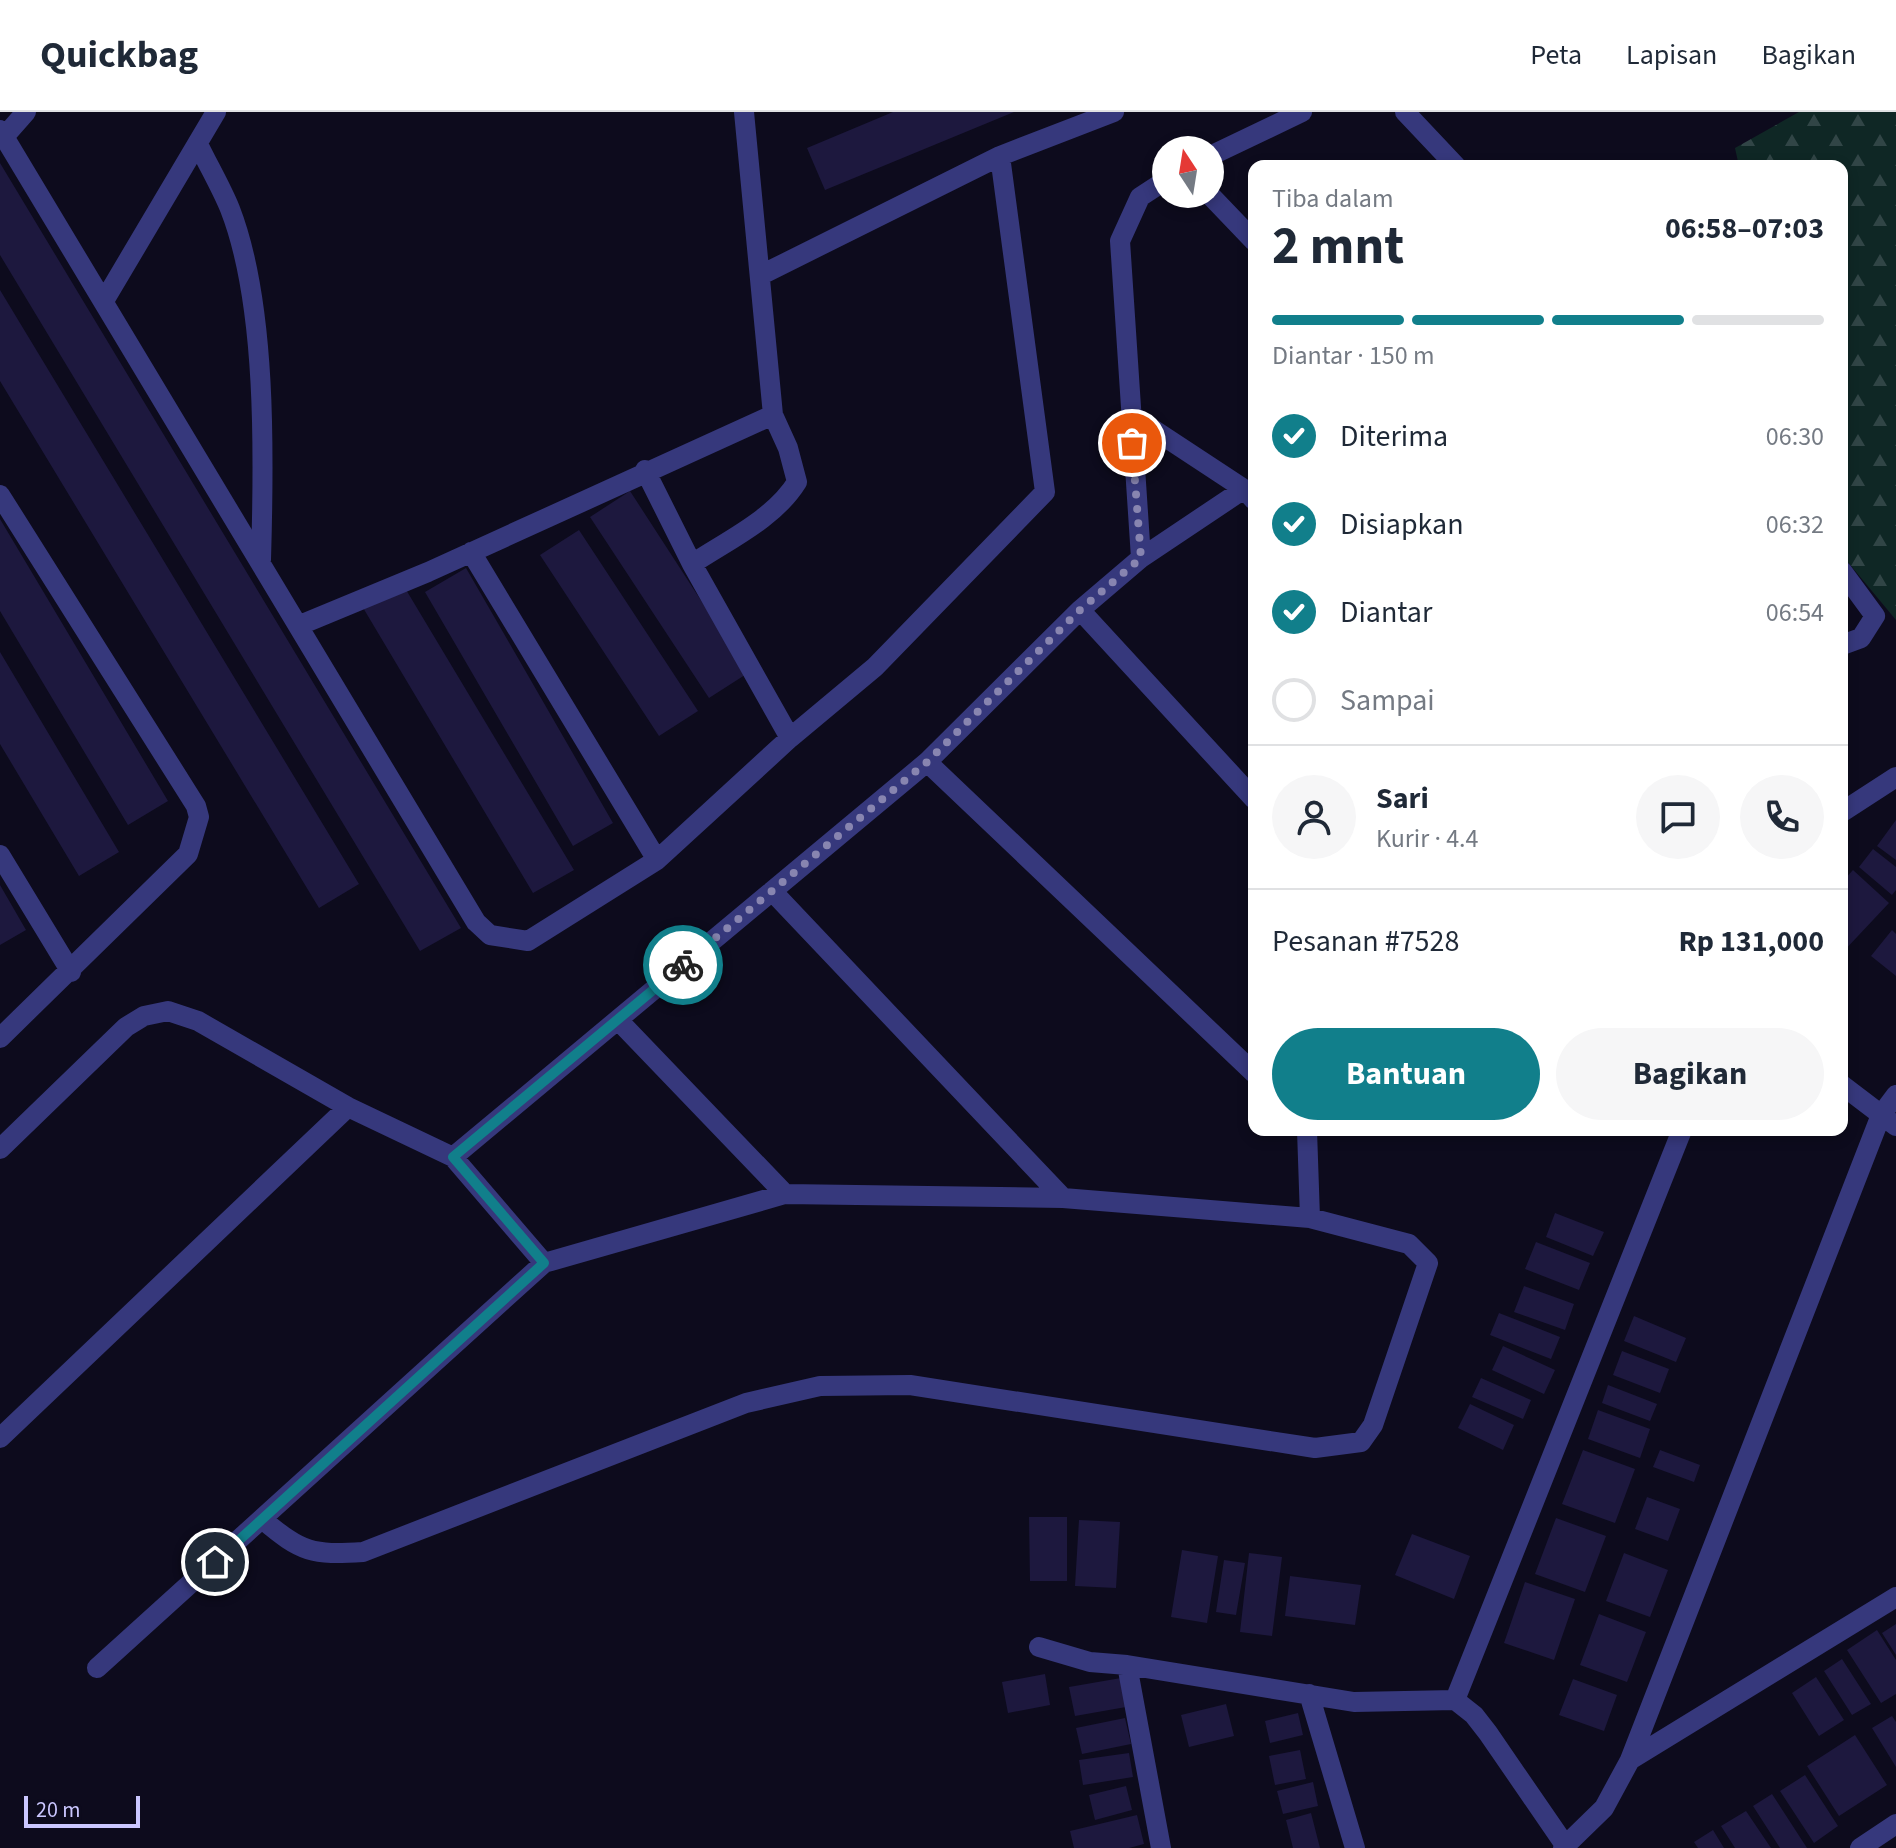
<!DOCTYPE html>
<html lang="id">
<head>
<meta charset="utf-8">
<style>
  :root { --surface:#fff; --page:#f6f6f7; --text:#1f2937; --muted:#747a83; --line:#e0e1e3; --accent:#117f8b }
  body { margin:0; font-family:"Source Sans 3",sans-serif; background:var(--page); color:var(--text); height:100vh; display:flex; flex-direction:column; font-size:30px; white-space:nowrap }
  * { box-sizing:border-box; margin:0 }
  p { font-size:26px; color:var(--muted) }
  .icon { flex:none; width:44px; height:44px; fill:none; stroke:currentColor; stroke-width:2; stroke-linecap:round; stroke-linejoin:round }
  .map { position:relative; flex:1; overflow:hidden }
  .details { position:absolute; left:1248px; top:48px; width:600px; height:976px; display:flex; flex-direction:column; background:var(--surface); border-radius:16px; box-shadow:0 4px 12px #0003 }
  .details>* { flex:none }
  .needle { width:52px; rotate:348deg }
  .buttons { position:absolute; left:1152px; top:24px; display:grid; gap:16px }
  .buttons a { display:grid; place-items:center; width:72px; height:72px; border-radius:50%; background:var(--surface); box-shadow:0 4px 12px #0003; font-size:40px }
  .scale { position:absolute; left:24px; bottom:20px; width:116px; box-sizing:border-box; padding-left:8px; border:4px solid #cbc7ff; border-top:0; font-size:22px; line-height:28px; white-space:nowrap; color:#cbc7ff; -webkit-text-stroke:6px #0d0b1d; paint-order:stroke }
  .pin { position:absolute; display:grid; place-items:center; width:68px; height:68px; color:#fff; margin:-34px; border:4px solid #fff; border-radius:50%; box-shadow:0 2px 8px #0007 }
  .courier { position:absolute; display:grid; place-items:center; width:80px; height:80px; margin:-40px; border:6px solid #117f8b; border-radius:50%; background:#fff; color:#222; box-shadow:0 2px 10px #0007 }
  .overview em { font-style:normal; font-weight:700 }
  .overview div { display:flex; flex-direction:column-reverse }
  .overview { display:flex; align-items:center; justify-content:space-between; height:136px; padding:0 24px }
  h1 { font-size:52px; font-weight:700; line-height:60px }
  .bar { display:grid; grid-template-columns:repeat(4,1fr); gap:12px 8px; align-content:center; height:96px; padding:0 24px }
  .bar i { height:10px; border-radius:6px; background:var(--line) }
  .bar .on { background:var(--accent) }
  .bar p { grid-column:span 4 }
  .line { display:flex; align-items:center; gap:20px; padding:0 24px; border-top:2px solid var(--line) }
  .line div { flex:1 }
  .round { display:grid; place-items:center; flex:none; width:84px; height:84px; border-radius:42px; background:var(--page) }
  ol { padding:0 24px; list-style:none }
  li { display:flex; align-items:center; gap:24px; height:88px }
  li p { margin-inline-start:auto }
  li .icon { padding:8px; border-radius:50%; background:var(--accent); color:#fff; stroke-width:4 }
  li:last-child { color:var(--muted) }
  li i { width:44px; height:44px; border:4px solid var(--line); border-radius:50% }
  .button { display:flex; gap:16px; margin-top:auto; padding:16px 24px }
  .button a { flex:1; height:92px; border-radius:48px; background:var(--accent); color:#fff; font-size:32px; font-weight:700; line-height:92px; text-align:center }
  .button a+a { background:var(--page); color:var(--text) }
  header { display:flex; align-items:center; gap:48px; box-sizing:border-box; height:112px; padding:0 40px; background:var(--surface); border-bottom:2px solid var(--line) }
  header strong { font-size:38px }
  nav { display:flex; gap:44px; margin-inline-start:auto; font-size:28px }
  .map>svg:first-child { display:block }
</style>
</head>
<body>
<header>
<strong>Quickbag</strong>
<nav><a>Peta</a><a>Lapisan</a><a>Bagikan</a></nav>
</header>
<div class="map">
<svg width="1896" height="1736" viewBox="0 0 1896 1736">
  <defs>
    <pattern id="forest-firs" width="22" height="20" patternUnits="userSpaceOnUse" patternTransform="scale(2)"><rect width="22" height="20" fill="#0f2725"/><path d="M5 1l3.5 6h-7zM16 11l3.5 6h-7z" fill="#314546"/></pattern>
  </defs>
  <rect width="100%" height="100%" fill="#0d0b1d"/>
  <path fill="url(#forest-firs)" d="M1799 0H1896V508L1842 443V54H1739L1735 36Z"/>
  <path fill="#1d183e" d="M893 0H1014L825 78 807 36Z
    M0 51 461 816 420 839 0 143Z
    M0 178 359 772 319 796 0 269Z
    M630 379 748 561 709 586 590 405Z
    M0 407 168 689 128 713 0 499Z
    M579 418 698 599 659 624 540 443Z
    M466 456 613 711 573 734 425 480Z
    M402 471 574 758 533 781 362 494Z
    M0 540 119 740 79 764 0 632Z
    M1896 708V748L1877 734Z
    M1873 737 1896 755V778L1892 783 1859 755Z
    M1853 758 1889 791 1842 841V770Z
    M0 773 26 818 0 833Z
    M1892 818 1896 822V864L1871 844Z
    M1555 1101 1604 1120 1593 1144 1546 1125Z
    M1536 1130 1590 1151 1579 1178 1525 1157Z
    M1524 1174 1574 1192 1565 1218 1514 1200Z
    M1499 1201 1560 1225 1551 1247 1490 1223Z
    M1634 1204 1686 1226 1676 1250 1624 1229Z
    M1503 1234 1555 1258 1544 1282 1492 1258Z
    M1622 1239 1669 1257 1660 1281 1613 1263Z
    M1481 1266 1531 1288 1523 1307 1472 1285Z
    M1608 1273 1657 1292 1650 1309 1602 1291Z
    M1470 1292 1514 1313 1503 1338 1458 1316Z
    M1598 1298 1650 1317 1640 1346 1588 1327Z
    M1583 1338 1635 1357 1615 1411 1562 1392Z
    M1660 1338 1700 1353 1694 1370 1653 1355Z
    M1647 1385 1680 1397 1668 1429 1635 1417Z
    M1029 1405H1067V1469H1030Z
    M1556 1406 1606 1424 1585 1480 1535 1462Z
    M1079 1408 1120 1410 1116 1476 1075 1474Z
    M1412 1422 1470 1444 1454 1487 1395 1463Z
    M1182 1438 1218 1444 1207 1511 1171 1505Z
    M1249 1441 1282 1445 1272 1524 1240 1520Z
    M1624 1441 1668 1458 1650 1505 1606 1489Z
    M1224 1448 1245 1451 1236 1503 1216 1500Z
    M1290 1464 1361 1473 1355 1513 1285 1504Z
    M1525 1470 1575 1487 1554 1548 1504 1531Z
    M1599 1502 1646 1520 1627 1570 1580 1553Z
    M1896 1512V1543L1882 1521Z
    M1877 1518 1896 1548V1582L1881 1591 1847 1538Z
    M1842 1547 1871 1592 1852 1603 1824 1559Z
    M1045 1562 1050 1593 1008 1601 1002 1570Z
    M1816 1565 1844 1608 1819 1624 1792 1581Z
    M1121 1566 1126 1595 1075 1604 1069 1575Z
    M1573 1567 1617 1583 1604 1619 1559 1603Z
    M1226 1592 1234 1624 1189 1635 1181 1603Z
    M1298 1601 1303 1623 1270 1631 1265 1609Z
    M1892 1604 1896 1610V1655L1872 1616Z
    M1125 1606 1131 1632 1082 1642 1076 1616Z
    M1855 1623 1887 1673 1839 1704 1807 1654Z
    M1300 1638 1306 1667 1275 1673 1269 1644Z
    M1129 1641 1133 1665 1083 1673 1079 1648Z
    M1805 1663 1838 1714 1814 1731 1780 1679Z
    M1313 1670 1318 1694 1283 1702 1277 1679Z
    M1126 1674 1132 1698 1095 1708 1089 1683Z
    M1772 1682 1807 1736H1780L1753 1694Z
    M1746 1699 1771 1736H1735L1721 1714Z
    M1311 1701 1320 1736H1293L1286 1708Z
    M1137 1703 1144 1732 1129 1736H1074L1070 1719Z
    M1713 1718 1724 1736H1698L1694 1730Z"/>
  <g fill="none" stroke-linecap="round" stroke-linejoin="round">
    <path stroke="#36387c" stroke-width="20" d="M1405 0 1456 54
      M0 18 476 810 490 823 528 829 657 748 790 626 875 555 1045 380 1000 44
      M4 25 26 0
      M198 32C208 53 221 75 230 97 267 192 264 346 261 448
      M1210 44 1302 0
      M1209 82 1254 129
      M761 163 1000 44 1114 0
      M104 189 216 0
      M1130 302 1244 377 1254 388
      M645 358 692 452 790 626
      M0 383 196 694 199 705 188 742 0 926
      M471 440 657 748
      M1141 446 1244 377
      M692 452C728 428 774 407 797 370L788 336 773 303
      M1842 459 1875 504 1861 526 1842 533
      M1080 498 1254 687
      M300 513 428 460 773 303 744 0
      M927 650 1254 961
      M1842 700 1896 665
      M0 743 71 860
      M772 779 1063 1086
      M618 908 785 1082
      M1842 973 1896 1014
      M0 1037 126 915 144 904 168 899 198 909 348 995 453 1045 927 650 1080 498 1141 446 1120 129 1140 85 1166 68
      M453 1045 544 1151
      M0 1326 348 995
      M262 1407C302 1441 312 1443 363 1440L746 1291 820 1274 910 1273 1315 1336 1361 1330 1373 1313 1428 1151 1409 1132 1310 1106
      M1039 1535 1090 1550 1127 1553 1354 1590 1455 1588 1474 1603 1488 1621 1567 1736
      M1127 1553 1161 1736
      M97 1556 544 1151 785 1082 1063 1086 1310 1106 1307 1018
      M1309 1582 1355 1736
      M1455 1588 1682 1018
      M1630 1648 1881 1003 1896 983
      M1563 1736 1604 1696 1630 1648 1896 1485
      M1860 1736 1896 1712"/>
  </g>
  <g fill="none" stroke-linecap="round" stroke-linejoin="round">
    <path stroke="#8885b0" stroke-width="8" stroke-dasharray="0 14.4" d="M683 853 927 650 1080 498 1141 446 1132 331"/>
    <path stroke="#117f8b" stroke-width="10" d="M215 1450 544 1151 453 1045 683 853"/>
  </g>
</svg>
<div class="buttons">
<a><svg class="needle" viewBox="-14 -14 28 28"><path d="M0-13l5 13h-10z" fill="#e53935"/><path d="M0 13l5-13h-10z" fill="#747a83"/></svg></a>
</div>
<div class="scale">20 m</div>
<div class="pin" style="left:1132px;top:331px;background:#ea580c"><svg class="icon" aria-label="bag" viewBox="0 0 24 24"><path d="M5 8h14l-1 12H6zM9 8a3 3 0 0 1 6 0"/></svg></div>
<div class="pin" style="left:215px;top:1450px;background:#1f2937"><svg class="icon" aria-label="home" viewBox="0 0 24 24"><path d="M3 11l9-7 9 7M6 9v11h12V9"/></svg></div>
<div class="courier" style="left:683px;top:853px"><svg class="icon" aria-label="bike" viewBox="0 0 24 24"><circle cx="6" cy="16" r="4"/><circle cx="18" cy="16" r="4"/><path d="M6 16l4-8h5l3 8M10 8l3 8H6M13 5h3"/></svg></div>
<section class="details">
<div class="overview"><div><h1>2 mnt</h1><p>Tiba dalam</p></div><em>06:58–07:03</em></div>
<div class="bar"><i class="on"></i><i class="on"></i><i class="on"></i><i></i><p>Diantar · 150 m</p></div>
<ol>
<li><svg class="icon" aria-label="check" viewBox="0 0 24 24"><path d="M5 12l5 5 9-10"/></svg>Diterima<p>06:30</p></li>
<li><svg class="icon" aria-label="check" viewBox="0 0 24 24"><path d="M5 12l5 5 9-10"/></svg>Disiapkan<p>06:32</p></li>
<li><svg class="icon" aria-label="check" viewBox="0 0 24 24"><path d="M5 12l5 5 9-10"/></svg>Diantar<p>06:54</p></li>
<li><i></i>Sampai</li>
</ol>
<div class="line" style="height:144px"><a class="round"><svg class="icon" aria-label="person" viewBox="0 0 24 24"><circle cx="12" cy="8" r="4"/><path d="M4 21q1-7 8-7t8 7"/></svg></a><div><b>Sari</b><p>Kurir · 4.4</p></div><a class="round"><svg class="icon" aria-label="chat" viewBox="0 0 24 24"><path d="M4 5h16v11H9l-5 4z"/></svg></a><a class="round"><svg class="icon" aria-label="phone" viewBox="0 0 24 24"><path d="M5 4h4l2 5-3 2q2 4 5 5l2-3 5 2v4C11 20 4 13 5 4z"/></svg></a></div>
<div class="line" style="height:104px"><div>Pesanan #7528</div><b>Rp 131,000</b></div>
<div class="button"><a>Bantuan</a><a>Bagikan</a></div>
</section>
</div>
</body>
</html>
